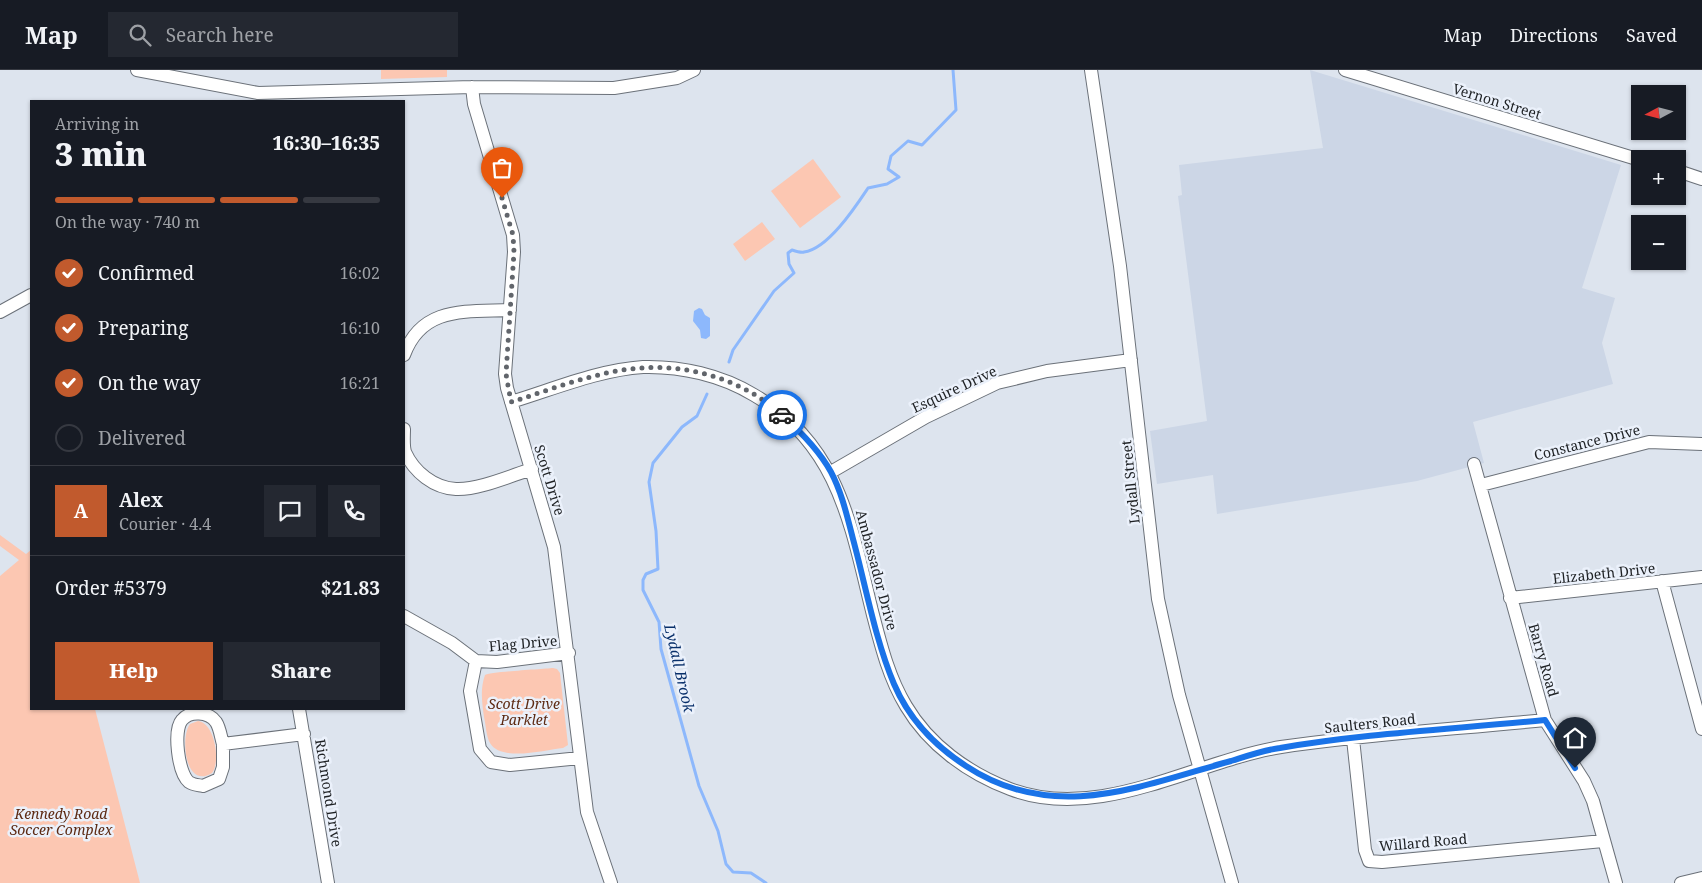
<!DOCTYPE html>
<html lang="en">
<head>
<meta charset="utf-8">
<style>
  :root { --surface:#171b24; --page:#242831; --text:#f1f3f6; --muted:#9ea1a6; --line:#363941; --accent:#c15a2d }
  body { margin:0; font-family:"Noto Serif",serif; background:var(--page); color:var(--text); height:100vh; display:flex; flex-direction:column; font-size:19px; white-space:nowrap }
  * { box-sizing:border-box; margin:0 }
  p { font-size:16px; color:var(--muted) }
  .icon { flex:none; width:28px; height:28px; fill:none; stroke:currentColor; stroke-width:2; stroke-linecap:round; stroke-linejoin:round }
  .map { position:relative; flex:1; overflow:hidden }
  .sheet { position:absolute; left:30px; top:30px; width:375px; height:610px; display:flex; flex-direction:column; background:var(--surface); border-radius:0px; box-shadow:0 1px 4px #0004 }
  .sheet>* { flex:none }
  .needle { width:32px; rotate:263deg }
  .tools { position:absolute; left:1631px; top:15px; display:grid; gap:10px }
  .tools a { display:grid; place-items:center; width:55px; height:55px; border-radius:0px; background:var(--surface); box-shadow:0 1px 4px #0004; font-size:25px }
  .pin { position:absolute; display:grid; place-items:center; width:42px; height:42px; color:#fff; margin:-51px -21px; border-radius:50% 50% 50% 0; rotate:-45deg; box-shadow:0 0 5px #0007 }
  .pin .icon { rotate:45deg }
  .courier { position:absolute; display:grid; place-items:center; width:50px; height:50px; margin:-25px; border:4px solid #1a73e8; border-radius:50%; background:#fff; color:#222; box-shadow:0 1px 6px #0007 }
  .headline em { font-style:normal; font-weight:800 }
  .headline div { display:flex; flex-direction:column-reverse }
  .headline { display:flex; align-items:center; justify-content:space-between; height:85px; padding:0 25px }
  h1 { font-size:32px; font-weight:800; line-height:38px }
  .bar { display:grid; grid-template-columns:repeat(4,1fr); gap:8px 5px; align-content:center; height:60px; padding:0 25px }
  .bar i { height:6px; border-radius:4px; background:var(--line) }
  .bar .current { background:var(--accent) }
  .bar p { grid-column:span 4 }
  .line { display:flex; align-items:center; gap:12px; padding:0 25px; border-top:1px solid var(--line) }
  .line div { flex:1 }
  .round { display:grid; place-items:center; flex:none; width:52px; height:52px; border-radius:0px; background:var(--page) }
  ol { padding:0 25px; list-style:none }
  li { display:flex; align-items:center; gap:15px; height:55px }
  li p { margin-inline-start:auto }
  li .icon { padding:5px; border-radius:50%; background:var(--accent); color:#fff; stroke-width:4 }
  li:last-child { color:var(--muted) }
  li i { width:28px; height:28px; border:2px solid var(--line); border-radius:50% }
  .primary-button { display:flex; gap:10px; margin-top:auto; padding:10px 25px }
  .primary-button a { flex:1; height:58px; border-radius:0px; background:var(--accent); color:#fff; font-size:20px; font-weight:800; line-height:58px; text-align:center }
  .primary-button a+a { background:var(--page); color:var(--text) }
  header { display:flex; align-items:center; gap:30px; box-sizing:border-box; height:70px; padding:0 25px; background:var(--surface); border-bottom:1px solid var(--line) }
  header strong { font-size:24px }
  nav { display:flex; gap:28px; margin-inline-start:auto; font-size:18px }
  .search { width:350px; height:45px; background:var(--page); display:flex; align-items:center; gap:12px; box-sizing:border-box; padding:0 18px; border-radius:0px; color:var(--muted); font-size:19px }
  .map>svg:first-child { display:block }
</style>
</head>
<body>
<header>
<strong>Map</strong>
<div class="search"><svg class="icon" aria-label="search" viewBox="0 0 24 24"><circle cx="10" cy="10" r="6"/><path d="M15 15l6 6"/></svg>Search here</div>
<nav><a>Map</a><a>Directions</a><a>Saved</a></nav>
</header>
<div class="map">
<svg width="1702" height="813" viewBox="0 0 1702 813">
  <rect width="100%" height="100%" fill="#dde4ee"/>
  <path fill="#ccd6e6" d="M1310 0 1621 95 1582 218 1615 228 1602 273 1613 314 1473 352 1484 393 1417 411 1217 444 1213 405 1157 414 1150 361 1207 351 1178 126 1182 125 1179 95 1323 78Z"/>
  <path fill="#fcc7b2" d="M381 0H447V7L381 9Z
    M813 89 841 127 800 158 771 121Z
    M762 152 775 169 745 191 733 174Z
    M0 465 26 484 31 480V639H95L140 813H0V506L19 490 0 476Z
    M553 598 557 599 560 603 568 675 563 678C545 680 501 692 490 673 486 666 486 655 484 647 482 632 480 619 485 605 489 602 543 599 553 598Z
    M198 651C215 653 221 692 212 703 185 720 180 667 190 654Z"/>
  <path fill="#8db8fc" d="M699 238 702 239 705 245 710 248V266L706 269 701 268 700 260 693 251 694 241Z"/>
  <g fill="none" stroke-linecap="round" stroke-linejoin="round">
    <path stroke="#8db8fc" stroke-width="3" d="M729 292 733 280 774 221 794 203 789 194 788 183 792 180C795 181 801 183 804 182 828 179 856 136 868 118L887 114 899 107 888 99 891 86 908 71 922 75 956 40 953 0
      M707 324 697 346 682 357 653 393 649 412 656 461 658 499 646 504 643 510V520L659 552 661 579 699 716 718 761 726 794 733 802 751 803 766 813"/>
    <g stroke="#6b7179" stroke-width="14">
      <path id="minor" d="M137 0 258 23 472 17 614 18 677 8 694 0
        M1091 0 1120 196 1158 529 1179 625 1232 813
        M1345 0 1640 90
        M472 17 474 34 513 165 514 182 505 304 507 318 554 477 587 742 611 813
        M1678 101 1702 109
        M0 242 31 225
        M404 285C422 236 465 242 510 240
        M511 332C554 319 598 300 643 297 681 296 721 305 754 325 840 375 851 457 873 545 881 576 889 608 906 636 929 675 968 703 1010 719 1099 753 1195 691 1281 677 1368 664 1457 659 1545 650
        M404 359C404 366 403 375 405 382 414 402 434 418 456 419 478 420 510 406 532 399
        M1474 394 1545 650 1584 711 1593 731 1616 813
        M831 402 926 347 997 313 1047 301 1131 290
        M1481 415 1649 372 1702 374
        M1662 511 1702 659
        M1510 528 1702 507
        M404 546 452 573 476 591 497 592 569 583
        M476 591 470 621 480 679 491 692 510 695 580 688
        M299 639 328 813
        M1353 669 1365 780 1369 791 1382 792 1603 771
        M223 674V697L219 709 203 716C199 715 193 715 189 712 178 703 173 660 182 650 190 640 209 642 216 652 220 658 221 668 223 674L304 664
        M1681 813 1702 808"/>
    </g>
    <use href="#minor" stroke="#fff" stroke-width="12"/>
  </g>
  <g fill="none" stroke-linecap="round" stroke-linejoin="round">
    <path stroke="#61656b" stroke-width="5" stroke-dasharray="0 9" d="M502 128 513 165 514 182 506 304 511 332C553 319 597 301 641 298 691 294 745 311 782 345"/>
    <path stroke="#1a73e8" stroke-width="6" d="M782 345C801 362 819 380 831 402 842 423 847 446 853 469 866 517 875 569 894 614 909 649 935 676 966 696 1054 754 1140 716 1231 691 1247 686 1264 680 1280 678 1367 663 1457 659 1545 650L1575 698"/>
  </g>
  <g text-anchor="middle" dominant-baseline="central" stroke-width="5" stroke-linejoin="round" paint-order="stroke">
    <g font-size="14" fill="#1e2124" stroke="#ebf1fb">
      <text transform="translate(1497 31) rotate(17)">Vernon Street</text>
      <text transform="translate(954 319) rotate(-25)">Esquire Drive</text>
      <text transform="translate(1587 372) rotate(-14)">Constance Drive</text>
      <text transform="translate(550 410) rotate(73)">Scott Drive</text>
      <text transform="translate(1130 412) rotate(-96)">Lydall Street</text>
      <text transform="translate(877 500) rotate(75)">Ambassador Drive</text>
      <text transform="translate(1604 503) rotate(-6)">Elizabeth Drive</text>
      <text transform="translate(523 573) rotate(-5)">Flag Drive</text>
      <text transform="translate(1544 590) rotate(74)">Barry Road</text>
      <text transform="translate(1370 653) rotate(-6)">Saulters Road</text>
      <text transform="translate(329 723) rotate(81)">Richmond Drive</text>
      <text transform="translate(1423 772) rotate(-5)">Willard Road</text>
    </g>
    <g font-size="14" font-style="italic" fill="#5d2a13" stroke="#ebf1fb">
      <text x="524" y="633">Scott Drive<tspan x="524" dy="16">Parklet</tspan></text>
      <text x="61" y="743">Kennedy Road<tspan x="61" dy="16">Soccer Complex</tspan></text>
    </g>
    <g font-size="15" font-style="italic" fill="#082f6a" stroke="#ebf1fb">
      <text transform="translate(680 598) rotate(77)">Lydall Brook</text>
    </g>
  </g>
</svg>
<div class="tools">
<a><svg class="needle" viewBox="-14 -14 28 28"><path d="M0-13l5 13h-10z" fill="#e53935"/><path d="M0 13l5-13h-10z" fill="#9ea1a6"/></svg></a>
<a>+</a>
<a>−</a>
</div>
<div class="pin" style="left:502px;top:128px;background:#ea580c"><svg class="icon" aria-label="bag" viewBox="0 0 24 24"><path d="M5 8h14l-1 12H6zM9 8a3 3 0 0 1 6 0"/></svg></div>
<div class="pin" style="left:1575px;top:698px;background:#1f2937"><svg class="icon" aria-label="home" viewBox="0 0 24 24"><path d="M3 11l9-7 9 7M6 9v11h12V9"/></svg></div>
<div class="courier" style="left:782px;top:345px"><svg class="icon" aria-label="car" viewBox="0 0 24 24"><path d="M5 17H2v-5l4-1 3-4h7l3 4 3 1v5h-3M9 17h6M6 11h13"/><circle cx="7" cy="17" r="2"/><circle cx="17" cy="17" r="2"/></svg></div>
<section class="sheet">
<div class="headline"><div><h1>3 min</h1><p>Arriving in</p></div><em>16:30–16:35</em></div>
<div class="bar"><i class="current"></i><i class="current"></i><i class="current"></i><i></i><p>On the way · 740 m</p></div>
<ol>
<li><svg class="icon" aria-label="check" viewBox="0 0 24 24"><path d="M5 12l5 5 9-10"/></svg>Confirmed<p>16:02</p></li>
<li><svg class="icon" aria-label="check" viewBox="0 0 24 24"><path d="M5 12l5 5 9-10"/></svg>Preparing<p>16:10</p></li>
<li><svg class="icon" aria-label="check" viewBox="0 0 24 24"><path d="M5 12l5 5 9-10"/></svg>On the way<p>16:21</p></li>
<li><i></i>Delivered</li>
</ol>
<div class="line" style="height:90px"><b class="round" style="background:var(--accent);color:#fff">A</b><div><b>Alex</b><p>Courier · 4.4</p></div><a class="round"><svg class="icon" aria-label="chat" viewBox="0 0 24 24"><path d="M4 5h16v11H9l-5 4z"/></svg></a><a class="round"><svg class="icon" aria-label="phone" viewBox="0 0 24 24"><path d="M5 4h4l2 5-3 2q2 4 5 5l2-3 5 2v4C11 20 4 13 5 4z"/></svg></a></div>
<div class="line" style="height:65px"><div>Order #5379</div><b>$21.83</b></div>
<div class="primary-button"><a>Help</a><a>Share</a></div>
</section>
</div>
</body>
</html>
